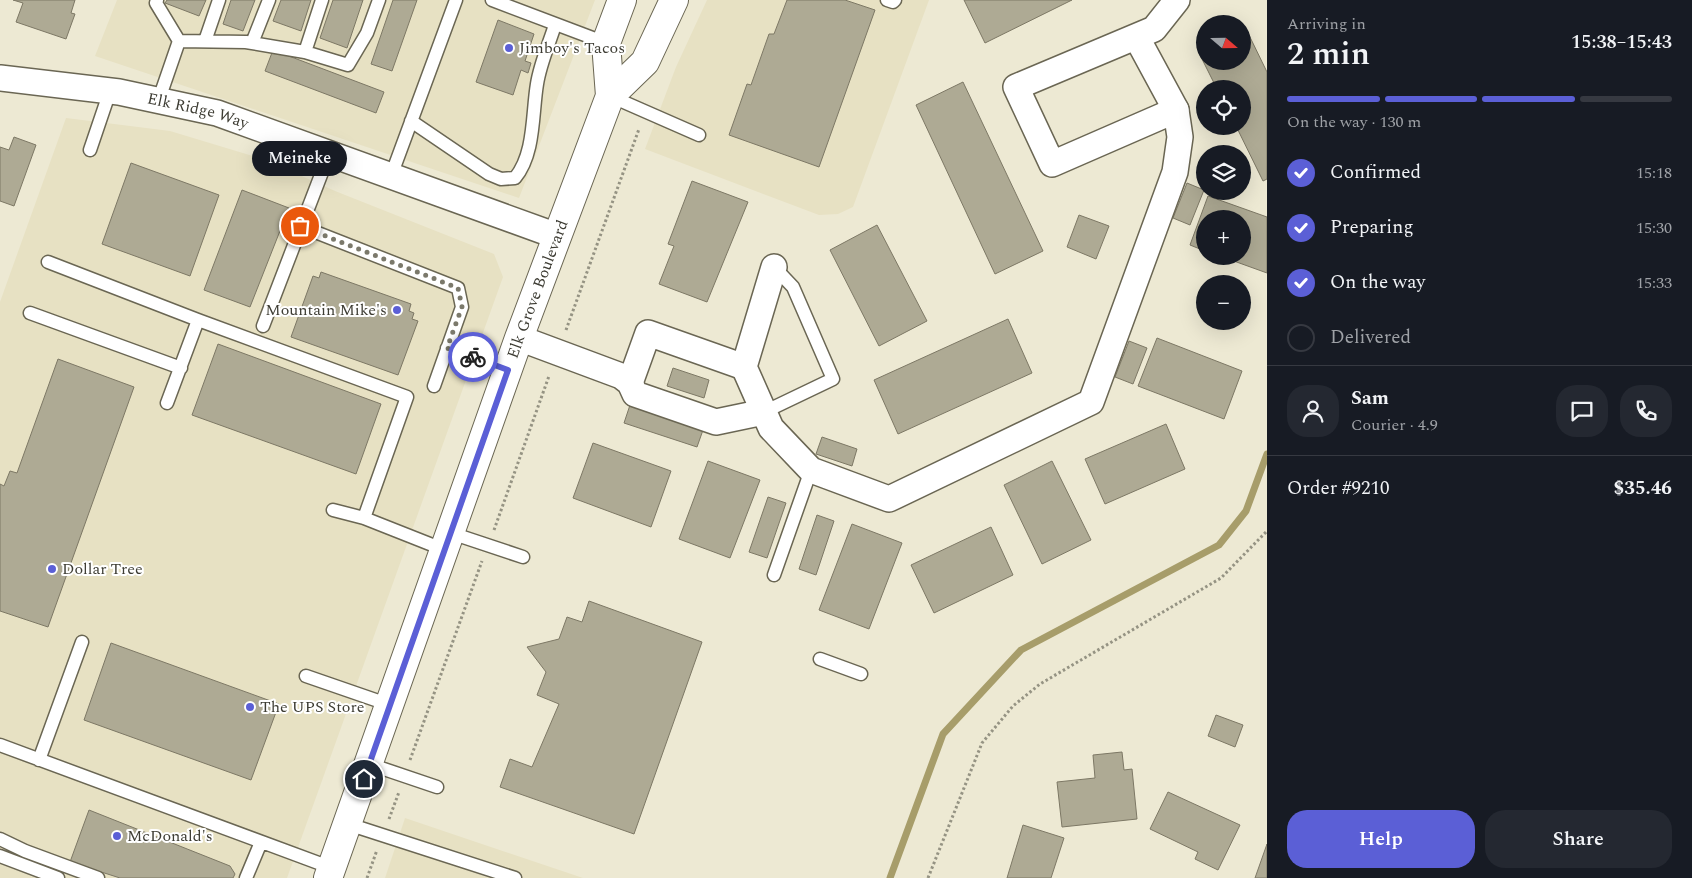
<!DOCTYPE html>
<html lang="en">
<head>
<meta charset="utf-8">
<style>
  :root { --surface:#171b24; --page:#242831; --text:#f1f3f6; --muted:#9ea1a6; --line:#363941; --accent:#5b5fd6 }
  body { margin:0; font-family:Spectral,serif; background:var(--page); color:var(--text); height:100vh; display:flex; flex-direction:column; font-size:19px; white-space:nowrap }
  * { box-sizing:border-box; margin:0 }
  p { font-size:16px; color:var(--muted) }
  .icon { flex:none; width:28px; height:28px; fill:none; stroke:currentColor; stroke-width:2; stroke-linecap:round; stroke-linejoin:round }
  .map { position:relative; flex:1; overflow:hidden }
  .panel { display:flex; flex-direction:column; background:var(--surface); width:425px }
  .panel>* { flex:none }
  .needle { width:32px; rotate:110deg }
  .buttons { position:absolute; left:1196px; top:15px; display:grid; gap:10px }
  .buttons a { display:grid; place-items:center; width:55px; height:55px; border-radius:50%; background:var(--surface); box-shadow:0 5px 20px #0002; font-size:25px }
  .pin { position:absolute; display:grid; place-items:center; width:42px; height:42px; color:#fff; margin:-21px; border:2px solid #fff; border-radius:50%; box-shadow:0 1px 5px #0007 }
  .courier { position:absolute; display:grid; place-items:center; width:50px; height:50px; margin:-25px; border:4px solid #5b5fd6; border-radius:50%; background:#fff; color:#222; box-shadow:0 1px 6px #0007 }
  .bubble { position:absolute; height:35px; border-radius:18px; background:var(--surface); box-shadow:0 5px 20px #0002; font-size:16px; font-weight:600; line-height:35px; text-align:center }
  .headline em { font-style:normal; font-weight:600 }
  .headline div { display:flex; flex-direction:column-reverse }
  .headline { display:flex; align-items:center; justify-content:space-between; height:85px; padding:0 20px }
  h1 { font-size:32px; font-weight:600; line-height:38px }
  .bar { display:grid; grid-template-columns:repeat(4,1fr); gap:8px 5px; align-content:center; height:60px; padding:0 20px }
  .bar i { height:6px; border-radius:4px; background:var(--line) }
  .bar .on { background:var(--accent) }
  .bar p { grid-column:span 4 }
  .line { display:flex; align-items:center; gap:12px; padding:0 20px; border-top:1px solid var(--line) }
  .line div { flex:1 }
  .round { display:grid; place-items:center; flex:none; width:52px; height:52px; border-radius:20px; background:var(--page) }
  ol { padding:0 20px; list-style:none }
  li { display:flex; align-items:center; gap:15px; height:55px }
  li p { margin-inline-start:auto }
  li .icon { padding:5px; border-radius:50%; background:var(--accent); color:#fff; stroke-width:4 }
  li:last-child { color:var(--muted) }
  li i { width:28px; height:28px; border:2px solid var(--line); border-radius:50% }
  .action { display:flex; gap:10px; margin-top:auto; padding:10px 20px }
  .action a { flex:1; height:58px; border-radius:20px; background:var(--accent); color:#fff; font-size:20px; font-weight:600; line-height:58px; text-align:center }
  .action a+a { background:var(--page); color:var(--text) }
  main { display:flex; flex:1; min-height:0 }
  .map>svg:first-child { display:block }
</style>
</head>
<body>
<main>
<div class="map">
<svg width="1267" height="878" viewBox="0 0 1267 878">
  <rect width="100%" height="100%" fill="#ede9d3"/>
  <path fill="#e7e1c3" d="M117 0H595L519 198 95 56Z
    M707 0H929L853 207 838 214 819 215 645 149 676 67Z
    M66 118 170 131 266 160 335 191 494 254 503 277 287 878H0V302Z
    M405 818 583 878H385Z"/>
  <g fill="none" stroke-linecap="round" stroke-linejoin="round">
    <path stroke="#a79d6a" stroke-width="7" d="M890 878 943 734 1021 650 1219 545 1246 511 1267 454"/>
  </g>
  <path fill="#aeaa94" stroke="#7d7865" d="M13 0H75L71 13 75 14 66 39 16 22 23 3Z
    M167 0H206L199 16 165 3Z
    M231 0H255L243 31 223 24Z
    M281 0H311L301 31 273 21Z
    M333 0H363L347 48 320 38Z
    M393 0H417L392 71 371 64Z
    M787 0H845L875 10 819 167 729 135 747 84 751 85 769 34H774Z
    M964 0H1072L985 43Z
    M498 20 534 34 525 61 531 63 528 73 521 70 513 95 476 82Z
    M1247 31 1267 72V179L1263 181 1236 126H1242V89H1217L1200 55 1205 53V61H1242V34Z
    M273 50 384 92 376 113 265 71Z
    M963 82 1043 251 995 274 916 105Z
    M14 137 36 145 14 206 0 201V147L9 150Z
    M131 163 219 195 190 276 102 244Z
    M692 181 748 202 707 302 659 284 674 246 668 244Z
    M1187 183 1204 190 1190 225 1173 218Z
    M242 190 289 208 250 307 204 290Z
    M1208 196 1267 217V273L1220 256H1242V219H1205V251L1190 245Z
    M1079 215 1109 226 1096 259 1067 247Z
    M877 225 927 321 879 346 830 250Z
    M321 272 411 304 409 311 414 313 412 319 418 321 398 375 291 337 313 276 319 278Z
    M1008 319 1032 373 898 434 874 380Z
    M1157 338 1242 371 1224 419 1138 386Z
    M1129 341 1147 348 1133 384 1115 377Z
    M218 344 381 404 356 474 192 415Z
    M58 359 134 387 48 627 0 611V484L4 486 10 471 17 473Z
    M673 368 709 380 704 398 667 386Z
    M630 405 703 430 697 447 624 423Z
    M1166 424 1185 469 1105 504 1085 459Z
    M822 437 857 449 852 466 816 454Z
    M593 443 671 471 651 527 573 498Z
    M708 461 760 480 730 558 679 539Z
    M1052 461 1091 540 1042 564 1004 485Z
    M768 497 786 503 767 558 749 552Z
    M817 515 834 521 816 575 799 569Z
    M852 524 902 543 869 629 819 610Z
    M991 527 1013 575 934 613 911 565Z
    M589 601 702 642 634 834 500 787 510 759 532 767 559 704 537 695 546 672 527 647 559 639 567 617 582 622Z
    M111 643 279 704 251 780 84 720Z
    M1216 715 1243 725 1235 747 1208 736Z
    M1122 752 1124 770 1132 769 1137 819 1062 827 1057 782 1095 778 1093 755Z
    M1168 792 1240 825 1218 870 1195 859 1198 852 1150 829Z
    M89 810 230 866 235 874 233 878H120L70 862Z
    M1023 825 1064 838 1051 878H1007Z
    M1267 844V878H1255Z"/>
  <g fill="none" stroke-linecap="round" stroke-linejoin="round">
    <g stroke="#6a6653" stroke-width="15">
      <path id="service" d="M157 0 156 3 179 41
        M492 0 606 43
        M887 0 893 2 895 0
        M179 41 246 42 305 52 348 65 367 33 379 0
        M205 41 219 0
        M252 43 269 0
        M305 52 322 0
        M610 96 699 135
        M159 99 179 41
        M411 121 489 174 501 179 515 178C535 154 532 114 537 84 540 64 549 44 555 25
        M90 150 110 91
        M391 176 456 0
        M300 226 458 288 462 307 434 386
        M48 262 198 320 407 397 364 518
        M30 313 181 368
        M263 326 329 154
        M447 348 509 370
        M167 403 198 320
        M764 412 833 379 793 287 774 267
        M333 510 364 518 445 550
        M451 533 523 557
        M774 575 811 470
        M820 659 861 674
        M306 676 390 705
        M0 745 332 868
        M39 760 82 642
        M369 764 437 787
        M348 824 515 878
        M0 839 25 851 98 878
        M0 856 58 878
        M246 878 261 842"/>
    </g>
    <g stroke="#6a6653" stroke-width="28">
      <g id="minor">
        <path id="s1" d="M0 78 119 92 217 113 557 236"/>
        <path d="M1176 110 1052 164 1016 87 1154 29 1177 0"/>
        <path d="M774 267 744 367 771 428 811 470 889 499 1091 402 1175 172 1180 137 1176 110 1137 38"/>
        <path d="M519 338 621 376 630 383 635 394 716 422 764 412"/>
        <path d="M630 383 648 333 744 367"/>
      </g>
    </g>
    <g stroke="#6a6653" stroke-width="30">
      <g id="secondary">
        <path d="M610 96 645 62 674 0"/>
        <path id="s2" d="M328 878 519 338 610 96 606 43 622 0"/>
      </g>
    </g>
    <path stroke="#959383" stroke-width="3" stroke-dasharray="2.5 2.5" stroke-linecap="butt" d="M566 330 639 129
      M494 530 549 376
      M410 760 482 561
      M389 819 399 792
      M367 878 377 850
      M928 878 982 743 1013 706 1040 684 1221 578 1267 531"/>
    <use href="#service" stroke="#fff" stroke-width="12"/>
    <use href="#minor" stroke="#fff" stroke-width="25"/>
    <use href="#secondary" stroke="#fff" stroke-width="28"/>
  </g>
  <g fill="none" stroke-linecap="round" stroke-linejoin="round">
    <path stroke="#7b796b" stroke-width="5" stroke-dasharray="0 9" d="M300 226 458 288 462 307 447 348 473 357"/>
    <path stroke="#5b5fd6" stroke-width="6" d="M364 779 508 370 473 357"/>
  </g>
  <g fill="#5b5fd6" stroke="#fff" stroke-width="2">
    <circle cx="509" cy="48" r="5"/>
    <circle cx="397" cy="310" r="5"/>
    <circle cx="52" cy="569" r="5"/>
    <circle cx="250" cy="707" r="5"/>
    <circle cx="117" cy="836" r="5"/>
  </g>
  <g text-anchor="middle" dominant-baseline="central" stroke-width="4" stroke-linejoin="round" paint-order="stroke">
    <g font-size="16" fill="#3d3c33" stroke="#fff" text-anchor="start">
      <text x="519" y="48">Jimboy's Tacos</text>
      <text x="387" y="310" text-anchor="end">Mountain Mike's</text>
      <text x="62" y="569">Dollar Tree</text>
      <text x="260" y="707">The UPS Store</text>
      <text x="127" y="836">McDonald's</text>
    </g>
    <g font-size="16" fill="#3d3c33" stroke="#fff">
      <text stroke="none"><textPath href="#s1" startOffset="201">Elk Ridge Way</textPath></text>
      <text stroke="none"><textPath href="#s2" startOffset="625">Elk Grove Boulevard</textPath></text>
    </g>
  </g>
</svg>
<div class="buttons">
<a><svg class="needle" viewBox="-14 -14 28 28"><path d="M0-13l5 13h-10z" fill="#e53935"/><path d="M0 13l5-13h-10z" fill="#9ea1a6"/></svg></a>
<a><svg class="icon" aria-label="locate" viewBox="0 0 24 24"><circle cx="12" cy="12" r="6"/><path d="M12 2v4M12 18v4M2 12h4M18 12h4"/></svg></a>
<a><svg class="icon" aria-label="layers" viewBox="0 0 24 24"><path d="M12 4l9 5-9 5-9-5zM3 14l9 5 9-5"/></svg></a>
<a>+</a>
<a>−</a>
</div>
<div class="pin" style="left:300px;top:226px;background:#ea580c"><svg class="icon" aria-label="bag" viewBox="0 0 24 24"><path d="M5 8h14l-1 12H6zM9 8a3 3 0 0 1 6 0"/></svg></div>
<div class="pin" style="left:364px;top:779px;background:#1f2937"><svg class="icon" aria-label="home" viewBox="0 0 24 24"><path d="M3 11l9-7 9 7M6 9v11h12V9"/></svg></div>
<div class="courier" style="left:473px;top:357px"><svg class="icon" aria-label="bike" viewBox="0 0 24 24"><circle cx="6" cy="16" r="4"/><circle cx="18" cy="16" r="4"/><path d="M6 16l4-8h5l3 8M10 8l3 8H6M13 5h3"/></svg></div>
<div class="bubble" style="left:252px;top:141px;width:95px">Meineke</div>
</div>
<section class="panel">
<div class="headline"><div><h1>2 min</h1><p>Arriving in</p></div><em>15:38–15:43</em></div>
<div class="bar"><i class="on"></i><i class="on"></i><i class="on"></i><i></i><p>On the way · 130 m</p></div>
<ol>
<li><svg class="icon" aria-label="check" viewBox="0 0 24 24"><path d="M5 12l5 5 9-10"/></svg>Confirmed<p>15:18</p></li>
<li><svg class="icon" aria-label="check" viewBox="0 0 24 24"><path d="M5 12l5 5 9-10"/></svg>Preparing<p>15:30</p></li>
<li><svg class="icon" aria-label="check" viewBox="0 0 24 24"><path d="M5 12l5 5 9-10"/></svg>On the way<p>15:33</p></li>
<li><i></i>Delivered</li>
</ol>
<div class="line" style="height:90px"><a class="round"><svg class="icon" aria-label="person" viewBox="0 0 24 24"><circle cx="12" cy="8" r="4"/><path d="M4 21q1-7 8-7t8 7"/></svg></a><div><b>Sam</b><p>Courier · 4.9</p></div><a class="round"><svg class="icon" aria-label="chat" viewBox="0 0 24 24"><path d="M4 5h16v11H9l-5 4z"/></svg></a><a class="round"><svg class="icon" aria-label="phone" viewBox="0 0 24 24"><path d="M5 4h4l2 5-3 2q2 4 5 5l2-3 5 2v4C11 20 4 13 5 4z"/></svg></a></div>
<div class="line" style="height:65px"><div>Order #9210</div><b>$35.46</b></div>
<div class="action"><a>Help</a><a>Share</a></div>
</section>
</main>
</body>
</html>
